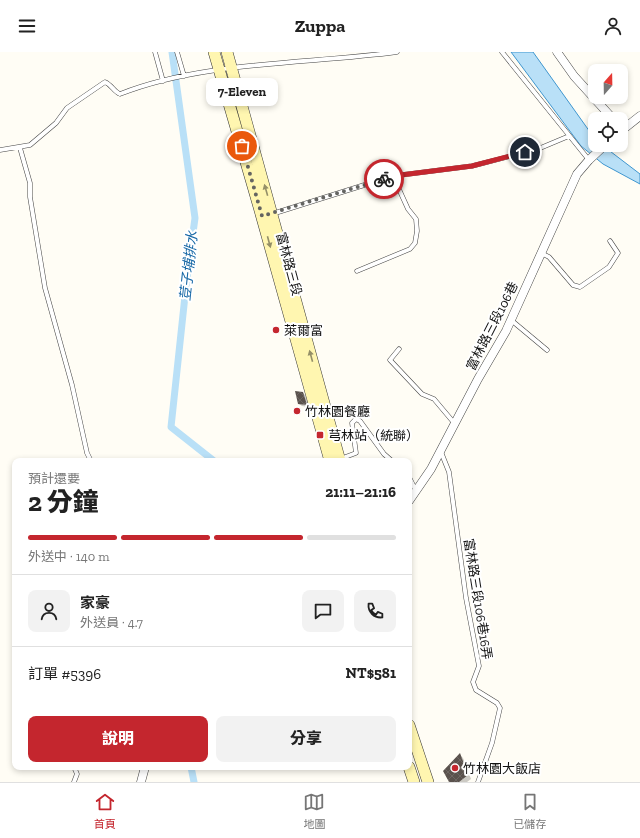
<!DOCTYPE html>
<html lang="zh-TW">
<head>
<meta charset="utf-8">
<style>
  :root { --surface:#fff; --page:#f2f2f2; --text:#222; --muted:#767676; --line:#e0e0e0; --accent:#c4262e }
  body { margin:0; font-family:"Zilla Slab","Noto Sans TC",serif; background:var(--page); color:var(--text); height:100vh; display:flex; flex-direction:column; font-size:15px; white-space:nowrap }
  * { box-sizing:border-box; margin:0 }
  p { font-size:13px; color:var(--muted) }
  .icon { flex:none; width:22px; height:22px; fill:none; stroke:currentColor; stroke-width:2; stroke-linecap:round; stroke-linejoin:round }
  .map { position:relative; flex:1; overflow:hidden }
  .panel { position:absolute; left:12px; top:406px; width:400px; height:312px; display:flex; flex-direction:column; background:var(--surface); border-radius:8px; box-shadow:0 2px 6px #0003 }
  .panel>* { flex:none }
  .needle { width:26px; rotate:20deg }
  .fabs { position:absolute; left:588px; top:12px; display:grid; gap:8px }
  .fabs a { display:grid; place-items:center; width:40px; height:40px; border-radius:8px; background:var(--surface); box-shadow:0 2px 6px #0003; font-size:20px }
  .pin { position:absolute; display:grid; place-items:center; width:34px; height:34px; color:#fff; margin:-17px; border:2px solid #fff; border-radius:50%; box-shadow:0 1px 4px #0007 }
  .courier { position:absolute; display:grid; place-items:center; width:40px; height:40px; margin:-20px; border:3px solid #c4262e; border-radius:50%; background:#fff; color:#222; box-shadow:0 1px 5px #0007 }
  .bubble { position:absolute; height:28px; border-radius:8px; background:var(--surface); box-shadow:0 2px 6px #0003; font-size:13px; font-weight:800; line-height:28px; text-align:center }
  .summary em { font-style:normal; font-weight:800 }
  .summary div { display:flex; flex-direction:column-reverse }
  .summary { display:flex; align-items:center; justify-content:space-between; height:68px; padding:0 16px }
  h1 { font-size:26px; font-weight:800; line-height:30px }
  .bar { display:grid; grid-template-columns:repeat(4,1fr); gap:6px 4px; align-content:center; height:48px; padding:0 16px }
  .bar i { height:5px; border-radius:3px; background:var(--line) }
  .bar .current { background:var(--accent) }
  .bar p { grid-column:span 4 }
  .line { display:flex; align-items:center; gap:10px; padding:0 16px; border-top:1px solid var(--line) }
  .line div { flex:1 }
  .round { display:grid; place-items:center; flex:none; width:42px; height:42px; border-radius:8px; background:var(--page) }
  .cta { display:flex; gap:8px; margin-top:auto; padding:8px 16px }
  .cta a { flex:1; height:46px; border-radius:8px; background:var(--accent); color:#fff; font-size:16px; font-weight:800; line-height:46px; text-align:center }
  .cta a+a { background:var(--page); color:var(--text) }
  header { display:flex; justify-content:space-between; align-items:center; height:52px; padding:0 16px; background:var(--surface); font-size:18px; font-weight:800 }
  .dock { display:flex; justify-content:space-around; align-items:center; height:56px; border-top:1px solid var(--line); background:var(--surface); font-size:11px; color:var(--muted) }
  .dock a { display:grid; justify-items:center; gap:2px }
  .dock .current { color:var(--accent) }
  .map>svg:first-child { display:block }
</style>
</head>
<body>
<header><svg class="icon" aria-label="menu" viewBox="0 0 24 24"><path d="M4 6h16M4 12h16M4 18h16"/></svg>Zuppa<svg class="icon" aria-label="person" viewBox="0 0 24 24"><circle cx="12" cy="8" r="4"/><path d="M4 21q1-7 8-7t8 7"/></svg></header>
<div class="map">
<svg width="640" height="730" viewBox="0 0 640 730">
  <defs>
    <pattern id="building-cross-hatch" width="8" height="8" patternUnits="userSpaceOnUse"><rect width="8" height="8" fill="#5a524d"/><path d="M0 0l8 8M0 8l8-8" fill="none" stroke="#6d6662"/></pattern>
  </defs>
  <rect width="100%" height="100%" fill="#fffdf5"/>
  <path fill="#b9e0f7" stroke="#3f96cf" d="M511 0H533L595 87V93H602L640 122V132L603 112 581 94Z"/>
  <path fill="#0003" d="M303 341 305 343 309 355 302 354 299 352Z
    M460 703 463 706 471 727 467 730H450Z"/>
  <g fill="none" stroke-linecap="round" stroke-linejoin="round">
    <path stroke="#b9e0f7" stroke-width="7" d="M172 0 195 166 187 225 171 375 214 409
      M191 715 194 730"/>
  </g>
  <path fill="url(#building-cross-hatch)" d="M295 339 303 340 307 353 298 352Z
    M460 701 468 723 459 730H449L443 719Z"/>
  <g fill="none" stroke-linecap="round" stroke-linejoin="round">
    <g stroke="#444" stroke-width="5">
      <path id="lane" d="M155 0 163 29
        M177 0 184 24
        M502 0 589 108
        M20 96 30 131V145L45 236 72 333 87 401 91 409
        M0 98 30 93 56 71 67 56 105 30C112 33 114 40 120 42 203 9 309 12 397 0
        M272 162 393 124 472 114 538 97 569 84
        M541 201 549 205 573 233 580 235 609 215 618 201 610 189
        M357 219 410 197 415 191 417 179 416 167 408 157 393 124
        M511 268 547 298
        M399 297 390 308 422 342 434 347 455 372
        M441 400 449 420 466 546 479 614 473 630 476 638 497 651 500 656 492 691 478 730
        M340 407 356 401 352 371 356 367 360 369 384 402 392 409
        M409 425 416 439
        M74 715 77 722 74 730"/>
    </g>
    <g stroke="#444" stroke-width="9">
      <path id="street" d="M557 0 574 24 613 67
        M621 79 640 64
        M409 449 431 417 478 327 506 279 577 122 589 108 605 93
        M141 730 145 715"/>
    </g>
    <g stroke="#333" stroke-width="12">
      <path id="secondary" d="M214 0 259 155 330 409
        M227 0 340 409
        M409 673 428 730
        M409 715 414 730"/>
    </g>
    <use href="#lane" stroke="#fff" stroke-width="4"/>
    <use href="#street" stroke="#fff" stroke-width="8"/>
    <use href="#secondary" stroke="#fff6b0" stroke-width="11"/>
  </g>
  <defs><path id="oneway-solid" d="M-6-.8H1V-3.2L6.5 0L1 3.2V.8H-6Z"/></defs>
  <g fill="#948f68">
    <use href="#oneway-solid" transform="translate(266 138) rotate(-106)"/>
    <use href="#oneway-solid" transform="translate(269 190) rotate(75)"/>
    <use href="#oneway-solid" transform="translate(311 304) rotate(-105)"/>
  </g>
  <g fill="none" stroke-linecap="round" stroke-linejoin="round">
    <path stroke="#646461" stroke-width="4" stroke-dasharray="0 7.2" d="M242 94 262 164 384 127"/>
    <path stroke="#c4262e" stroke-width="5" d="M384 127 393 124 472 114 525 100"/>
  </g>
  <g fill="#c4262e" stroke="#fff" stroke-width="1.5">
    <circle cx="276" cy="278" r="4"/>
    <circle cx="297" cy="359" r="4"/>
    <rect x="316" y="379" width="8" height="8" rx="2"/>
    <circle cx="455" cy="716" r="4"/>
  </g>
  <g text-anchor="middle" dominant-baseline="central" stroke-width="4" stroke-linejoin="round" paint-order="stroke">
    <g font-size="13" fill="#111" stroke="#fff">
      <text transform="translate(289 212) rotate(75)">富林路三段</text>
      <text transform="translate(492 274) rotate(-63)">富林路三段106巷</text>
      <text transform="translate(478 547) rotate(81)">富林路三段106巷16弄</text>
    </g>
    <g font-size="13" fill="#111" stroke="#fff" text-anchor="start">
      <text x="284" y="278">萊爾富</text>
      <text x="305" y="359">竹林園餐廳</text>
      <text x="328" y="383">芎林站（統聯）</text>
      <text x="463" y="716">竹林園大飯店</text>
    </g>
    <g font-size="14" font-style="italic" fill="#1768a6" stroke="#fff">
      <text transform="translate(189 214) rotate(-84)">荳子埔排水</text>
    </g>
  </g>
</svg>
<div class="fabs">
<a><svg class="needle" viewBox="-14 -14 28 28"><path d="M0-13l5 13h-10z" fill="#e53935"/><path d="M0 13l5-13h-10z" fill="#767676"/></svg></a>
<a><svg class="icon" aria-label="locate" viewBox="0 0 24 24"><circle cx="12" cy="12" r="6"/><path d="M12 2v4M12 18v4M2 12h4M18 12h4"/></svg></a>
</div>
<div class="pin" style="left:242px;top:94px;background:#ea580c"><svg class="icon" aria-label="bag" viewBox="0 0 24 24"><path d="M5 8h14l-1 12H6zM9 8a3 3 0 0 1 6 0"/></svg></div>
<div class="pin" style="left:525px;top:100px;background:#1f2937"><svg class="icon" aria-label="home" viewBox="0 0 24 24"><path d="M3 11l9-7 9 7M6 9v11h12V9"/></svg></div>
<div class="courier" style="left:384px;top:127px"><svg class="icon" aria-label="bike" viewBox="0 0 24 24"><circle cx="6" cy="16" r="4"/><circle cx="18" cy="16" r="4"/><path d="M6 16l4-8h5l3 8M10 8l3 8H6M13 5h3"/></svg></div>
<div class="bubble" style="left:206px;top:26px;width:72px">7-Eleven</div>
<section class="panel">
<div class="summary"><div><h1>2 分鐘</h1><p>預計還要</p></div><em>21:11–21:16</em></div>
<div class="bar"><i class="current"></i><i class="current"></i><i class="current"></i><i></i><p>外送中 · 140 m</p></div>
<div class="line" style="height:72px"><a class="round"><svg class="icon" aria-label="person" viewBox="0 0 24 24"><circle cx="12" cy="8" r="4"/><path d="M4 21q1-7 8-7t8 7"/></svg></a><div><b>家豪</b><p>外送員 · 4.7</p></div><a class="round"><svg class="icon" aria-label="chat" viewBox="0 0 24 24"><path d="M4 5h16v11H9l-5 4z"/></svg></a><a class="round"><svg class="icon" aria-label="phone" viewBox="0 0 24 24"><path d="M5 4h4l2 5-3 2q2 4 5 5l2-3 5 2v4C11 20 4 13 5 4z"/></svg></a></div>
<div class="line" style="height:52px"><div>訂單 #5396</div><b>NT$581</b></div>
<div class="cta"><a>說明</a><a>分享</a></div>
</section>
</div>
<nav class="dock">
<a class="current"><svg class="icon" aria-label="home" viewBox="0 0 24 24"><path d="M3 11l9-7 9 7M6 9v11h12V9"/></svg>首頁</a>
<a><svg class="icon" aria-label="map" viewBox="0 0 24 24"><path d="M3 6l6-2 6 2 6-2v14l-6 2-6-2-6 2zM9 4v14M15 6v14"/></svg>地圖</a>
<a><svg class="icon" aria-label="saved" viewBox="0 0 24 24"><path d="M7 4h10v16l-5-4-5 4z"/></svg>已儲存</a>
</nav>
</body>
</html>
